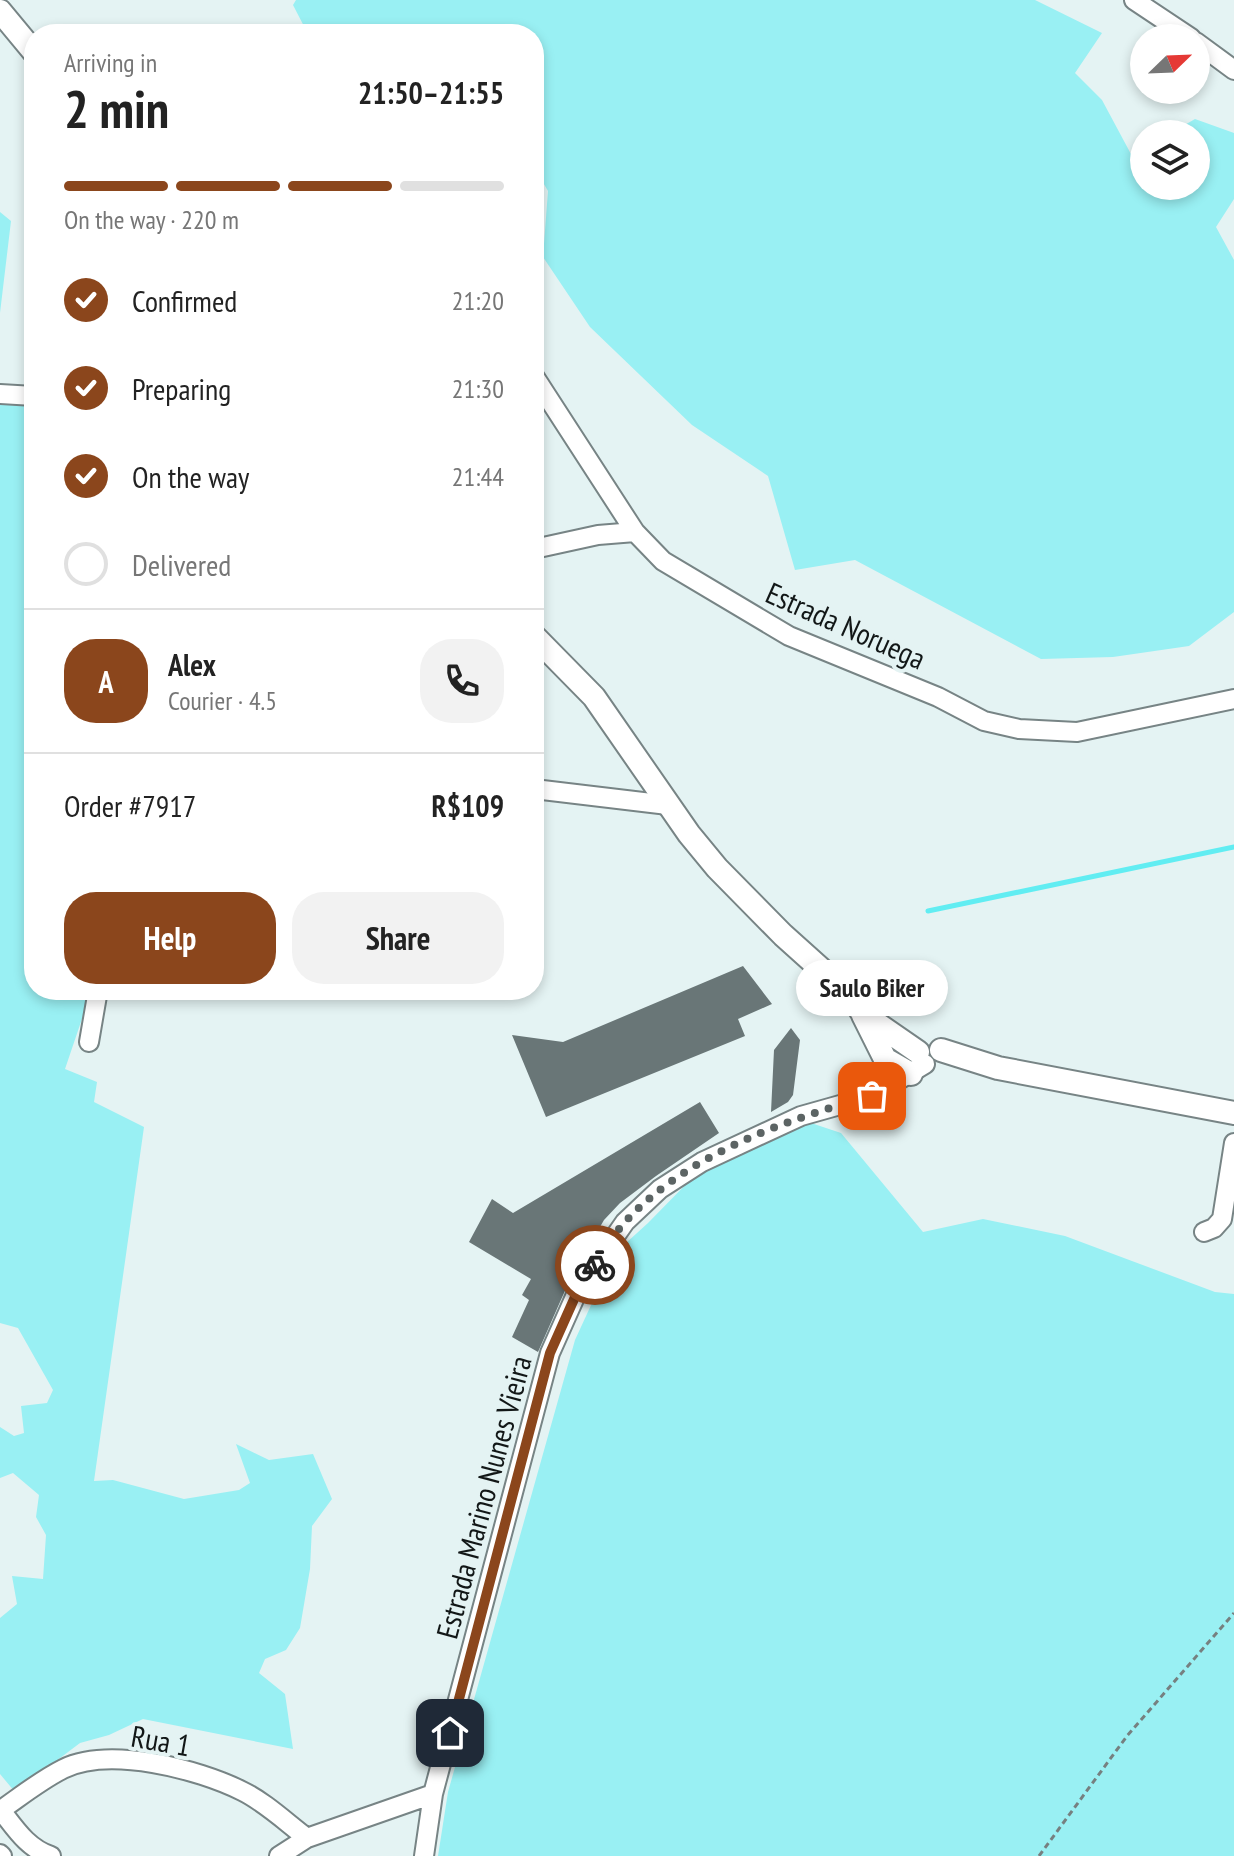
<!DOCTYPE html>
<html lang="en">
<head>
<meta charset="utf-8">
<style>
  :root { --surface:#fff; --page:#f2f2f2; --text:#222; --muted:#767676; --line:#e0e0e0; --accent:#8b461c }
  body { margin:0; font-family:"PT Sans Narrow",sans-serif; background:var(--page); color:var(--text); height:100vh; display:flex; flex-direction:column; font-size:30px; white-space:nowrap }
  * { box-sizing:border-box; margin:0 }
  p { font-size:26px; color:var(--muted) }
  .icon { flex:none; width:44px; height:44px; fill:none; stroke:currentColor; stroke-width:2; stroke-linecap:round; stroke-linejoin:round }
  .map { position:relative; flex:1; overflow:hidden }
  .sheet { position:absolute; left:24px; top:24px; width:520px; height:976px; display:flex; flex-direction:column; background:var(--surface); border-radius:32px; box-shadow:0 4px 12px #0003 }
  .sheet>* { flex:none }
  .needle { width:52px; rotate:67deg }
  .controls { position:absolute; left:1130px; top:24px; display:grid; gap:16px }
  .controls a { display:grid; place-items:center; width:80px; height:80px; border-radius:50%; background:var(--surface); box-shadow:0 4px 12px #0003; font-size:40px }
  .pin { position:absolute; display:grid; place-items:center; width:68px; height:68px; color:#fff; margin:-34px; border-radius:16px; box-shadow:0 4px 12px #0006 }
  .courier { position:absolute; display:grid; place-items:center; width:80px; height:80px; margin:-40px; border:6px solid #8b461c; border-radius:50%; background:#fff; color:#222; box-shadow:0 2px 10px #0007 }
  .bubble { position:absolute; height:56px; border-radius:28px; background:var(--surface); box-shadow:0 4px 12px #0003; font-size:26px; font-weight:600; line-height:56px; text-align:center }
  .overview em { font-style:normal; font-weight:600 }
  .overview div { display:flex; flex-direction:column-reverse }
  .overview { display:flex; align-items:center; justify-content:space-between; height:136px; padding:0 40px }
  h1 { font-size:52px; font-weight:600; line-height:60px }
  .bar { display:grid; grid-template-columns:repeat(4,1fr); gap:12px 8px; align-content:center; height:96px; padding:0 40px }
  .bar i { height:10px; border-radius:6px; background:var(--line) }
  .bar .current { background:var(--accent) }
  .bar p { grid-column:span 4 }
  .line { display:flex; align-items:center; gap:20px; padding:0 40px; border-top:2px solid var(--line) }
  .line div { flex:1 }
  .round { display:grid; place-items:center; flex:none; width:84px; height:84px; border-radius:32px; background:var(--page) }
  ol { padding:0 40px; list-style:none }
  li { display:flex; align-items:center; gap:24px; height:88px }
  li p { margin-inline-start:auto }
  li .icon { padding:8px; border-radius:50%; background:var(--accent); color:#fff; stroke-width:4 }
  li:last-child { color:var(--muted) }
  li i { width:44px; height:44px; border:4px solid var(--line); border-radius:50% }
  .action { display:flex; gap:16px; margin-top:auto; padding:16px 40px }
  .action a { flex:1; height:92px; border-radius:32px; background:var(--accent); color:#fff; font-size:32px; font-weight:600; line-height:92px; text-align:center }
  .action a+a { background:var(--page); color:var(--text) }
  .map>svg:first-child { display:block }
</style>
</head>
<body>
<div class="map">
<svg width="1234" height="1856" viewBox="0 0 1234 1856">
  <rect width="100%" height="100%" fill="#e4f3f3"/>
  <path fill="#99f0f3" d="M296 0H1035L1102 33 1075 73 1102 100 1132 156 1144 149V186H1196V134H1169L1195 119 1234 133V199L1216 227 1234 260V612L1189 646 1113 657 1041 659 855 560 795 570 768 476 692 425 590 327 543 257 548 191 534 167V34H308L293 5Z
    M0 212 11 221 0 313Z
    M0 401H34V990H88L87 1004 65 1069 97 1082 94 1102 144 1127 94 1481 113 1480 184 1499 239 1490 250 1483 236 1444 269 1460 313 1454 332 1499 312 1526 310 1569 300 1628 286 1650 265 1659 259 1673 285 1694 293 1749 143 1719 109 1735 80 1743 15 1792 0 1774V1618L17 1604 12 1576 43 1579 46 1535 36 1517 39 1495 13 1473 0 1478V1427L14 1436 24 1433 21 1406 47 1403 53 1390 18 1328 0 1323Z
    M811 1123 841 1133 923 1232 983 1219 1065 1236 1215 1292 1234 1294V1856H438L448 1792 575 1340 615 1253 648 1223 699 1171 747 1146Z"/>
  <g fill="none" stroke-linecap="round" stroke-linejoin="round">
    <path stroke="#61edf2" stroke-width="5" d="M928 911 1234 847"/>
  </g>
  <path fill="#697677" d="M743 966 772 1004 738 1019 745 1036 546 1117 512 1035 563 1042Z
    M791 1028 800 1040 793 1095 788 1102 771 1112 774 1050Z
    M700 1102 719 1133 656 1176 620 1203 604 1220 571 1277 538 1352 512 1337 529 1300 522 1295 531 1279 469 1242 492 1199 513 1213Z"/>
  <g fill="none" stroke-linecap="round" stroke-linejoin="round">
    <g stroke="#778485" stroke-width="22">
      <path id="minor" d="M1134 0 1191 38
        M1196 42 1234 70
        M534 376 635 532 663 561 789 636 938 697 984 721 1019 729 1077 732 1234 699
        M0 394 34 396
        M534 549 598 535 635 532
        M534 789 668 805
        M89 1042 98 990
        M1204 1232 1214 1228 1222 1219 1234 1143
        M0 1809C15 1828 27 1848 51 1856
        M1 1810C21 1796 41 1780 63 1769 109 1746 198 1769 242 1791 265 1802 287 1823 307 1838
        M0 1854 2 1856
        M279 1856 307 1838 433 1794
        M424 1856 433 1794 550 1353 579 1288 625 1222 660 1189 702 1162 801 1116 872 1096 925 1064"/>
    </g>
    <g stroke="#778485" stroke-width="26">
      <path id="major" d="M0 11 34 52
        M534 636 594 697 689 834 717 868 783 935 852 997 863 1014 918 1052
        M863 1015 885 1059 911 1074
        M941 1050 998 1068 1234 1113"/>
    </g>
    <path stroke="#768080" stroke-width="3" stroke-dasharray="6 4" stroke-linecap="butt" d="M1039 1856 1127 1736 1234 1613"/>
    <use href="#minor" stroke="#fff" stroke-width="18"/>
    <use href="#major" stroke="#fff" stroke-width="22"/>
  </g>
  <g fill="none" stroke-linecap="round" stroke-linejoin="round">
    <path stroke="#5c6464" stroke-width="8" stroke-dasharray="0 14.4" d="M595 1265C605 1251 614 1233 627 1220 688 1154 787 1119 872 1096"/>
    <path stroke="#8b461c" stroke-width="10" d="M450 1733 550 1353 579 1288 595 1265"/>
  </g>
  <g text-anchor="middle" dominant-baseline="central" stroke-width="8" stroke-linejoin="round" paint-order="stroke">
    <g font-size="30" fill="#121717" stroke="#e4f3f3">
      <text transform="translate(846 625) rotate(24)">Estrada Noruega</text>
      <text transform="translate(483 1497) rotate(-75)">Estrada Marino Nunes Vieira</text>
      <text transform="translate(161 1740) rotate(10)">Rua 1</text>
    </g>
  </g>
</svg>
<div class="controls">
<a><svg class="needle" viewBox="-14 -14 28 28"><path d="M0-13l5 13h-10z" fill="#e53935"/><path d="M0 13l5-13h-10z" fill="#767676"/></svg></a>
<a><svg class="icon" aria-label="layers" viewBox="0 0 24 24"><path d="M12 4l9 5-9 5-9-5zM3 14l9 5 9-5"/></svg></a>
</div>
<div class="pin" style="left:872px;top:1096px;background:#ea580c"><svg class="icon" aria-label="bag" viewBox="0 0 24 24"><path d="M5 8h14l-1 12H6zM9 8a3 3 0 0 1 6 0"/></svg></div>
<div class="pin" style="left:450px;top:1733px;background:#1f2937"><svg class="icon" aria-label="home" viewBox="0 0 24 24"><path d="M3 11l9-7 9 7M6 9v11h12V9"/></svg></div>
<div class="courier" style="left:595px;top:1265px"><svg class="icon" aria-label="bike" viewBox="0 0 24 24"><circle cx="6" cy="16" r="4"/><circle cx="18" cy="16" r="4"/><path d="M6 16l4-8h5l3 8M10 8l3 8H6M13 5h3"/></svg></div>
<div class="bubble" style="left:796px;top:960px;width:152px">Saulo Biker</div>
<section class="sheet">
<div class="overview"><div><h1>2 min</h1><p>Arriving in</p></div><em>21:50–21:55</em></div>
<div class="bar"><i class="current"></i><i class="current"></i><i class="current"></i><i></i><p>On the way · 220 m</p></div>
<ol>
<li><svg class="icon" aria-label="check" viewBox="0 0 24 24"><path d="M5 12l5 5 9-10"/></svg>Confirmed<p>21:20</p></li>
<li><svg class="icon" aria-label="check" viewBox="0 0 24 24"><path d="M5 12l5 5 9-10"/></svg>Preparing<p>21:30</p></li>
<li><svg class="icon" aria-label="check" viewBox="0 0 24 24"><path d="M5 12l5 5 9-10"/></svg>On the way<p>21:44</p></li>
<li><i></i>Delivered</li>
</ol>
<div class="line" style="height:144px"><b class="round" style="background:var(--accent);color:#fff">A</b><div><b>Alex</b><p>Courier · 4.5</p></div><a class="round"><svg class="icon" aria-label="phone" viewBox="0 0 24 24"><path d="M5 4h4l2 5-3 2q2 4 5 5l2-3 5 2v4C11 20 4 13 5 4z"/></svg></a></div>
<div class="line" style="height:104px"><div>Order #7917</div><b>R$109</b></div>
<div class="action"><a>Help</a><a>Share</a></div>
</section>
</div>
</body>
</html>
